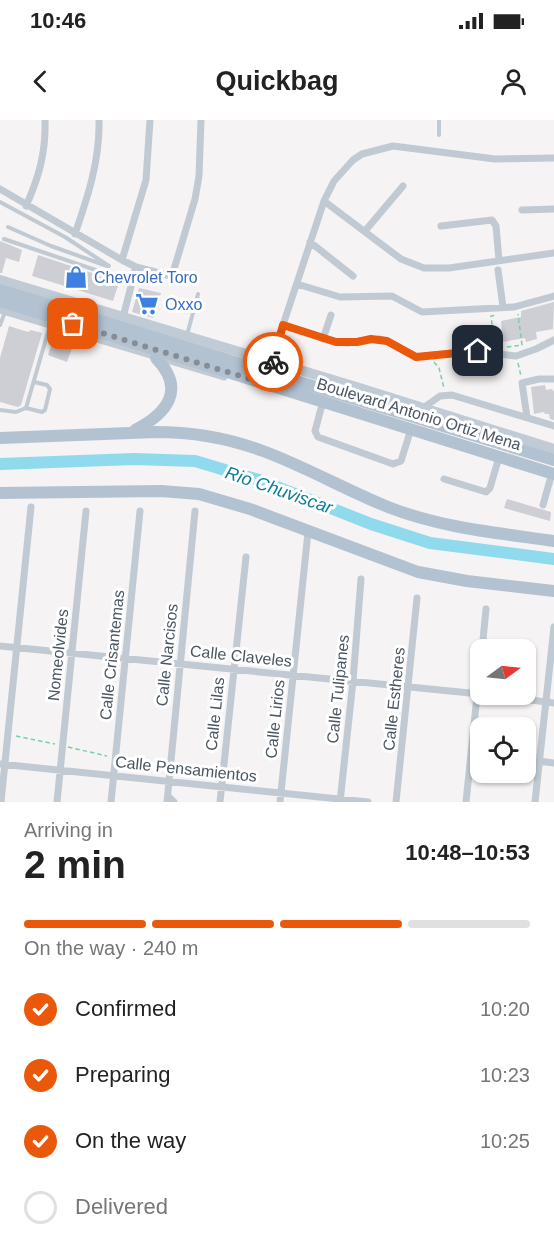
<!DOCTYPE html>
<html lang="en">
<head>
<meta charset="utf-8">
<style>
  :root { --surface:#fff; --page:#f2f2f2; --text:#222; --muted:#767676; --line:#e0e0e0; --accent:#ea580c }
  body { margin:0; font-family:Arial,sans-serif; background:var(--page); color:var(--text); height:100vh; display:flex; flex-direction:column; font-size:22px; white-space:nowrap }
  * { box-sizing:border-box; margin:0 }
  p { font-size:20px; color:var(--muted) }
  .icon { flex:none; width:33px; height:33px; fill:none; stroke:currentColor; stroke-width:2; stroke-linecap:round; stroke-linejoin:round }
  .map { position:relative; height:682px; overflow:hidden }
  .panel { display:flex; flex-direction:column; background:var(--surface); flex:1 }
  .panel>* { flex:none }
  .needle { width:39px; rotate:75deg }
  .controls { position:absolute; left:470px; top:519px; display:grid; gap:12px }
  .controls a { display:grid; place-items:center; width:66px; height:66px; border-radius:12px; background:var(--surface); box-shadow:0 2px 4px #0004; font-size:30px }
  .pin { position:absolute; display:grid; place-items:center; width:51px; height:51px; color:#fff; margin:-26px; border-radius:12px; box-shadow:0 3px 9px #0006 }
  .courier { position:absolute; display:grid; place-items:center; width:60px; height:60px; margin:-30px; border:4px solid #ea580c; border-radius:50%; background:#fff; color:#222; box-shadow:0 2px 8px #0007 }
  .headline em { font-style:normal; font-weight:600 }
  .headline div { display:flex; flex-direction:column-reverse }
  .headline { display:flex; align-items:center; justify-content:space-between; height:102px; padding:0 24px }
  h1 { font-size:39px; font-weight:600; line-height:45px }
  .bar { display:grid; grid-template-columns:repeat(4,1fr); gap:9px 6px; align-content:center; height:72px; padding:0 24px }
  .bar i { height:8px; border-radius:4px; background:var(--line) }
  .bar .current { background:var(--accent) }
  .bar p { grid-column:span 4 }
  ol { padding:0 24px; list-style:none }
  li { display:flex; align-items:center; gap:18px; height:66px }
  li p { margin-inline-start:auto }
  li .icon { padding:6px; border-radius:50%; background:var(--accent); color:#fff; stroke-width:4 }
  li:last-child { color:var(--muted) }
  li i { width:33px; height:33px; border:3px solid var(--line); border-radius:50% }
  .status { display:flex; justify-content:space-between; align-items:center; height:42px; padding:0 30px; background:var(--surface); direction:ltr }
  .status svg { height:16px; fill:currentColor }
  header { display:flex; justify-content:space-between; align-items:center; height:78px; padding:0 24px; background:var(--surface); font-size:27px; font-weight:600 }
  .map>svg:first-child { display:block }
</style>
</head>
<body>
<div class="status"><b>10:46</b><svg viewBox="0 0 49 12"><path d="M0 12V9h3v3zM5 12V6h3v6zM10 12V3h3v9zM15 12V0h3v12zM26 1h20v11H26zM47 4h2v5h-2z"/></svg></div>
<header><svg class="icon" aria-label="back" viewBox="0 0 24 24"><path d="M15 5l-7 7 7 7"/></svg>Quickbag<svg class="icon" aria-label="person" viewBox="0 0 24 24"><circle cx="12" cy="8" r="4"/><path d="M4 21q1-7 8-7t8 7"/></svg></header>
<div class="map">
<svg width="554" height="682" viewBox="0 0 554 682">
  <rect width="100%" height="100%" fill="#f5f3f3"/>
  <g fill="none" stroke-linecap="round" stroke-linejoin="round">
    <path stroke="#90daee" stroke-width="12" d="M0 344 134 339 195 341 262 361 371 404 430 423 554 439"/>
  </g>
  <path fill="#cdcfd5" d="M0 121 22 130 19 142 6 138 2 153H0Z
    M38 135 119 162 113 181 32 156Z
    M139 168 161 173 153 198 132 192Z
    M554 182 553 209 536 212 537 219 526 222 525 218 503 222 501 201 521 197V191Z
    M9 206 28 212 31 210 42 213 21 285 18 287 0 282V238Z
    M59 218 74 223 67 242 48 235 52 223Z
    M545 265 546 270 552 269 554 272V300L550 299 549 294H545L544 292 534 294 531 267Z
    M507 379 551 392 550 401 504 388Z"/>
  <g fill="none" stroke-linecap="round" stroke-linejoin="round">
    <path stroke="#7ad0a6" stroke-width="1.5" stroke-dasharray="4.5 3" stroke-linecap="butt" d="M495 227 491 196 497 195
      M507 227 522 225 518 194
      M434 242 439 248 444 268
      M518 243 521 256
      M16 616 55 624
      M68 627 107 636"/>
    <path stroke="#c1cad2" stroke-width="4" d="M439 15V0
      M0 82 65 117 109 146H107L51 126 8 107
      M4 119 131 162
      M0 205 5 192
      M187 215 198 174
      M26 288 42 292 45 290 50 269 47 265 34 262
      M0 290 16 292 26 288 50 205"/>
    <path stroke="#c1cad2" stroke-width="7" d="M0 69 122 140 136 147 191 161
      M324 81 401 139 424 148H449L554 133
      M26 86C39 57 46 32 45 0
      M522 90 554 89
      M441 106 492 100 496 106 499 140
      M365 111 403 66
      M75 114C88 76 100 40 99 0
      M310 122 353 156
      M122 140 146 60 150 0
      M498 150 503 187
      M172 156 195 79 199 56 201 0
      M297 164 340 177 392 176 422 192 514 187 554 176
      M0 190 224 257
      M122 201 136 147
      M283 205 336 222 347 223 380 219 387 221 416 237 470 231 516 236 536 229 554 220
      M323 219 331 195
      M272 244 283 205 324 81 334 61 353 40 362 34 393 26 495 39 554 38
      M323 281 315 311 318 317 393 344 401 341 411 309
      M423 288 440 276 452 275 554 306
      M527 297 522 263 539 259H554
      M444 359 486 372 490 368 499 337
      M543 385 552 353
      M0 526 480 574
      M482 530 486 489
      M484 574 554 583
      M539 641 554 643
      M0 644 368 682
      M525 646 538 648
      M168 676 174 682
      M1 682 31 387
      M57 682 86 391
      M111 682 140 391
      M167 682 195 391
      M220 682 246 437
      M280 682 308 412
      M340 682 353 561 361 459
      M396 682 417 478
      M466 682 480 547
      M535 682 554 507"/>
    <path stroke="#c1cbd6" stroke-width="10" d="M0 160 353 266 554 329"/>
    <path stroke="#b3c2d1" stroke-width="12" d="M0 170 554 340
      M0 181 554 354
      M135 310C168 293 186 269 156 238
      M0 318 156 312C193 312 228 318 263 331 306 347 346 370 388 387 441 408 499 413 554 421
      M0 373 161 371 199 374 250 389 418 452 467 461 554 471"/>
  </g>
  <g fill="none" stroke-linecap="round" stroke-linejoin="round">
    <path stroke="#868d94" stroke-width="6" stroke-dasharray="0 10.8" d="M73 204 266 264 273 242"/>
    <path stroke="#ea580c" stroke-width="8" d="M273 242 283 205 336 222H357L371 219 387 221 416 237 478 231"/>
  </g>
  <defs>
    <g id="shop-bare" transform="scale(1.8)"><path d="M-5-2.5h2.3a2.7 3.5 0 0 1 5.4 0H5L5.5 6h-11ZM-1.5-2.5h3a1.5 2.3 0 0 0-3 0Z" fill="#3f7fe0" stroke="#fff" stroke-width="2.5" paint-order="stroke"/></g>
    <g id="supermarket-bare" transform="scale(1.8)"><path d="M-6-5.5h2.5l.6 2H6L4.5 2H-2.5L-4.4-4H-6ZM-1.5 3.2a1.3 1.3 0 1 0 .1 0ZM3 3.2a1.3 1.3 0 1 0 .1 0Z" fill="#3f7fe0" stroke="#fff" stroke-width="2.5" paint-order="stroke"/></g>
  </defs>
  <g fill-rule="evenodd">
    <use href="#shop-bare" x="76" y="157"/>
    <use href="#supermarket-bare" x="147" y="184"/>
  </g>
  <g text-anchor="middle" dominant-baseline="central" stroke-width="6" stroke-linejoin="round" paint-order="stroke">
    <g font-size="16" fill="#366cbe" stroke="#fff" text-anchor="start">
      <text x="94" y="157">Chevrolet Toro</text>
      <text x="165" y="184">Oxxo</text>
    </g>
    <g font-size="16" fill="#4a5661" stroke="#fff">
      <text transform="translate(419 294) rotate(17)">Boulevard Antonio Ortiz Mena</text>
      <text transform="translate(58 535) rotate(-84)">Nomeolvides</text>
      <text transform="translate(112 535) rotate(-84)">Calle Crisantemas</text>
      <text transform="translate(167 535) rotate(-84)">Calle Narcisos</text>
      <text transform="translate(241 536) rotate(6)">Calle Claveles</text>
      <text transform="translate(338 569) rotate(-84)">Calle Tulipanes</text>
      <text transform="translate(394 579) rotate(-84)">Calle Estheres</text>
      <text transform="translate(215 594) rotate(-84)">Calle Lilas</text>
      <text transform="translate(275 599) rotate(-84)">Calle Lirios</text>
      <text transform="translate(186 649) rotate(6)">Calle Pensamientos</text>
    </g>
    <g font-size="18" font-style="italic" fill="#0c7c9b" stroke="#fff">
      <text transform="translate(279 370) rotate(19)">Rio Chuviscar</text>
    </g>
  </g>
</svg>
<div class="controls">
<a><svg class="needle" viewBox="-14 -14 28 28"><path d="M0-13l5 13h-10z" fill="#e53935"/><path d="M0 13l5-13h-10z" fill="#767676"/></svg></a>
<a><svg class="icon" aria-label="locate" viewBox="0 0 24 24"><circle cx="12" cy="12" r="6"/><path d="M12 2v4M12 18v4M2 12h4M18 12h4"/></svg></a>
</div>
<div class="pin" style="left:73px;top:204px;background:#ea580c"><svg class="icon" aria-label="bag" viewBox="0 0 24 24"><path d="M5 8h14l-1 12H6zM9 8a3 3 0 0 1 6 0"/></svg></div>
<div class="pin" style="left:478px;top:231px;background:#1f2937"><svg class="icon" aria-label="home" viewBox="0 0 24 24"><path d="M3 11l9-7 9 7M6 9v11h12V9"/></svg></div>
<div class="courier" style="left:273px;top:242px"><svg class="icon" aria-label="bike" viewBox="0 0 24 24"><circle cx="6" cy="16" r="4"/><circle cx="18" cy="16" r="4"/><path d="M6 16l4-8h5l3 8M10 8l3 8H6M13 5h3"/></svg></div>
</div>
<section class="panel">
<div class="headline"><div><h1>2 min</h1><p>Arriving in</p></div><em>10:48–10:53</em></div>
<div class="bar"><i class="current"></i><i class="current"></i><i class="current"></i><i></i><p>On the way · 240 m</p></div>
<ol>
<li><svg class="icon" aria-label="check" viewBox="0 0 24 24"><path d="M5 12l5 5 9-10"/></svg>Confirmed<p>10:20</p></li>
<li><svg class="icon" aria-label="check" viewBox="0 0 24 24"><path d="M5 12l5 5 9-10"/></svg>Preparing<p>10:23</p></li>
<li><svg class="icon" aria-label="check" viewBox="0 0 24 24"><path d="M5 12l5 5 9-10"/></svg>On the way<p>10:25</p></li>
<li><i></i>Delivered</li>
</ol>
</section>
</body>
</html>
